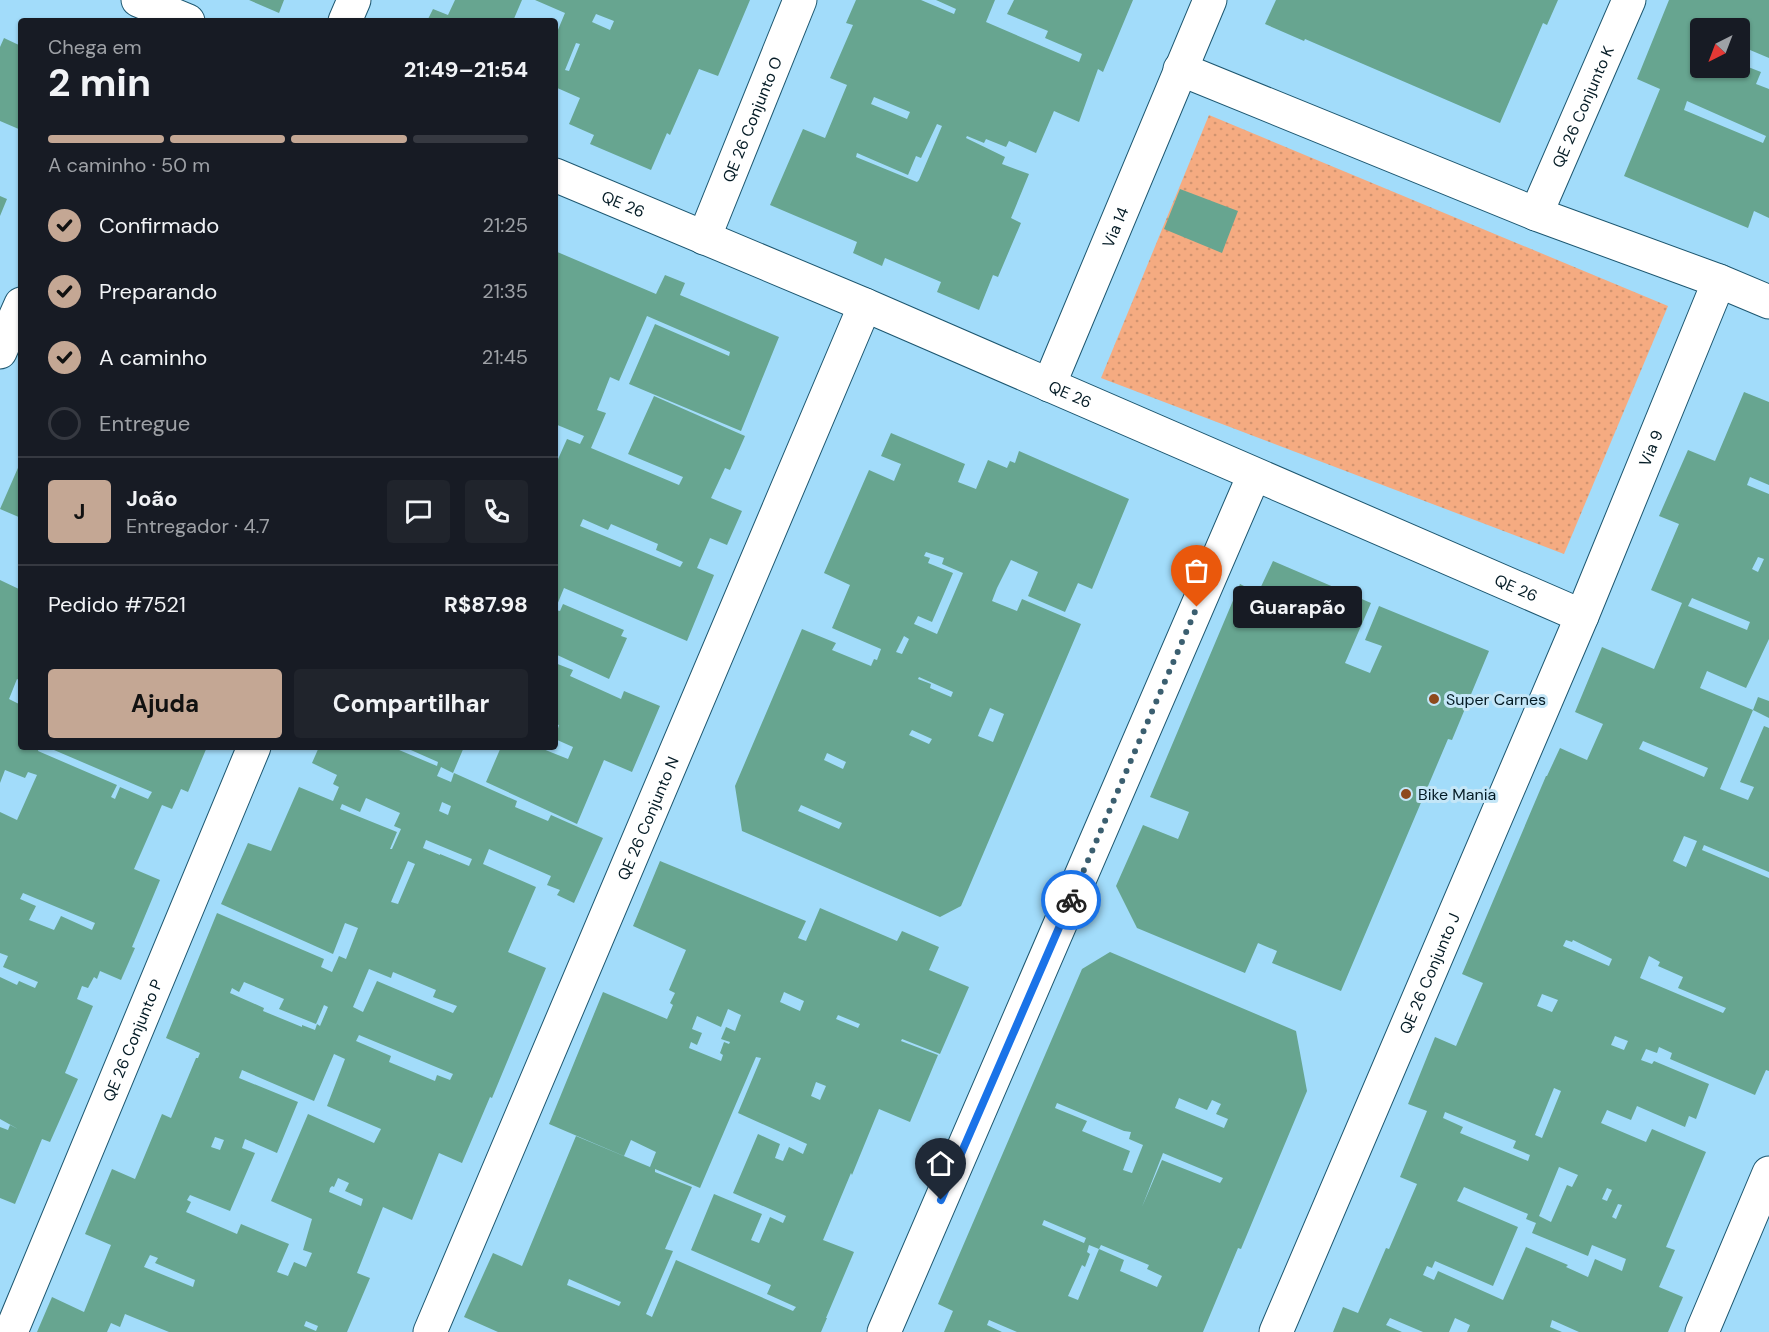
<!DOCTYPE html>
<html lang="pt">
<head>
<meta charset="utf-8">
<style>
  :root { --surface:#171b24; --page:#20242c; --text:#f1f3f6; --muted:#9ea1a6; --line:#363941; --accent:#c4a794 }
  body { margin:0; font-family:"DM Sans",sans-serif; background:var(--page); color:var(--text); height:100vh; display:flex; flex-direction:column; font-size:22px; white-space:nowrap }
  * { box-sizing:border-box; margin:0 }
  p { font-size:20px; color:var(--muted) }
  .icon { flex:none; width:33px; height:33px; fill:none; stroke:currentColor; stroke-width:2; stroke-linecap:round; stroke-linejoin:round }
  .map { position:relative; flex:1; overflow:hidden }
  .drawer { position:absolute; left:18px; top:18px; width:540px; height:732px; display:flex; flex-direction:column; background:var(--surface); border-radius:6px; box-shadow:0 2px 4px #0004 }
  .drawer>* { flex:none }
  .needle { width:39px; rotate:222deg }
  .fabs { position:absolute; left:1690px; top:18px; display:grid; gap:12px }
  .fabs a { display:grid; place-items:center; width:60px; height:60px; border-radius:6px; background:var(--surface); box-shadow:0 2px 4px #0004; font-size:30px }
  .pin { position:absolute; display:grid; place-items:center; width:51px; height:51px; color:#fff; margin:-62px -26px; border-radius:50% 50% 50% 0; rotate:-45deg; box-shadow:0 0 6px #0007 }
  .pin .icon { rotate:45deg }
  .courier { position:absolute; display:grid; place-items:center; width:60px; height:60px; margin:-30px; border:4px solid #1a73e8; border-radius:50%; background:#fff; color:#222; box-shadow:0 2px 8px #0007 }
  .bubble { position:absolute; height:42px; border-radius:6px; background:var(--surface); box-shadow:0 2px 4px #0004; font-size:20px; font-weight:700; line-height:42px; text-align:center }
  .head em { font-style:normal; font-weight:700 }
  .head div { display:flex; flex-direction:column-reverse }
  .head { display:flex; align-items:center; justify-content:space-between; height:102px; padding:0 30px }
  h1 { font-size:39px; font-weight:700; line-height:45px }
  .bar { display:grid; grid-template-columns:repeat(4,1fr); gap:9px 6px; align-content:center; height:72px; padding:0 30px }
  .bar i { height:8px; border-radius:4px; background:var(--line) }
  .bar .current { background:var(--accent) }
  .bar p { grid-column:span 4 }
  .line { display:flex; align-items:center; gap:15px; padding:0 30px; border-top:2px solid var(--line) }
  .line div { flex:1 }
  .round { display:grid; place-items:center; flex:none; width:63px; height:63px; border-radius:6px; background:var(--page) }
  ol { padding:0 30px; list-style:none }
  li { display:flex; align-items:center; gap:18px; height:66px }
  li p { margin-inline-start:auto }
  li .icon { padding:6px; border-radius:50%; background:var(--accent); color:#111; stroke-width:4 }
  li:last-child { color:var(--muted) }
  li i { width:33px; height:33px; border:3px solid var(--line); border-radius:50% }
  .button { display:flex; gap:12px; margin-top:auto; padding:12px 30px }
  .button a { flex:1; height:69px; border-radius:6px; background:var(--accent); color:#111; font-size:24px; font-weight:700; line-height:69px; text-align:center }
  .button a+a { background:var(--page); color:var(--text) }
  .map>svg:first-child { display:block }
</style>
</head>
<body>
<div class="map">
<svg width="1769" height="1332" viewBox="0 0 1769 1332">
  <defs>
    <pattern id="green-dots" width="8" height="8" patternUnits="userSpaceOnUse" patternTransform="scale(1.5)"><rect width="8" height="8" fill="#f5ab81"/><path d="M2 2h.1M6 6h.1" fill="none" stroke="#d0936f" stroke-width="1.8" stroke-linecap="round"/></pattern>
  </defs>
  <rect width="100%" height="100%" fill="#a2dcfa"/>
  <path fill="url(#green-dots)" d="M1209 115 1668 306 1564 554 1101 378Z"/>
  <path fill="#67a590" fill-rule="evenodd" d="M249 0H284L279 13Z
    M455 0H522L513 21H427L433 9 448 15Z
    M535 0H750L718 76 699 69 670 135 667 133 651 170 590 144 594 135 569 124 580 98 555 87V37L565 13ZM596 14 614 21 610 30 592 22ZM576 43 580 44 569 71 565 70Z
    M856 0H921L954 14 956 9 936 0H995L986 22 1079 62 1082 54 1045 38 1048 31 1007 14 1014 0H1133L1103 72 1098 69 1079 122 1054 111 1036 153 1009 141 1006 147 986 139 984 143 967 136 966 138 1005 157 1002 164 1029 174 1011 218 1021 223 998 277 993 275 979 310 937 292 941 282 885 258 882 266 853 253 857 242 770 205 803 129 825 138 847 85 830 78 853 25 846 23ZM874 97 910 112 907 119 871 104ZM937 124 942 126 919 180 917 182 856 157 857 153 908 175 916 156 921 158Z
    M1276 0H1558L1547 25 1543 23 1500 123 1305 39 1304 41 1265 24Z
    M1669 0H1769V58L1750 50 1743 65 1761 72 1756 84 1769 89V218L1754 211 1748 228 1624 176 1660 89 1637 79ZM1701 28H1740V68H1701ZM1687 101 1766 136 1763 143 1684 110Z
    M4 38 21 46V130L0 121V47Z
    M1180 189 1238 211 1222 253 1164 229Z
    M0 196 7 199 0 216Z
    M555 251 656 294 665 275 685 283 680 295 779 337 741 431 629 384 655 324 729 356 730 352 647 316 619 381 610 377 597 410 606 413 591 448 679 485 683 477 628 454 654 396 745 436 730 470 725 468 711 498 742 511 727 545 710 538 697 568 714 575 687 641 564 588 555 610 560 611 563 604 624 630 621 636 627 638 609 679 555 654V532L557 529 555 528V466L567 439 580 444 584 436 555 424ZM583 519 608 530 611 524 658 544 656 550 683 562 680 567 580 526Z
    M1744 392 1769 402V485L1750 477 1747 485 1769 494V639L1746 688 1707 671 1700 688 1753 710 1720 789 1748 800 1754 787 1740 782 1764 726 1769 728V872L1704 845 1702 850 1769 878V1071L1766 1070 1755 1095 1670 1059 1672 1053 1659 1047 1657 1053 1646 1049 1641 1060 1652 1064 1654 1061 1709 1084 1696 1119 1689 1116 1685 1127 1637 1106 1631 1120 1607 1110 1601 1123 1646 1142 1652 1129 1706 1152 1666 1247 1675 1250 1659 1287 1683 1297 1668 1332H1579L1552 1320 1550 1327 1562 1332H1467L1470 1325 1455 1318 1449 1332H1423L1390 1318 1386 1325 1402 1332H1333L1343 1307 1358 1313 1386 1248 1389 1249 1417 1184 1400 1177 1427 1111 1408 1104 1435 1037 1456 1046 1483 983 1462 974 1546 776H1547L1560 748 1587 760 1603 724 1575 712 1602 647 1654 669 1682 603 1651 590 1679 524 1659 516 1688 450 1715 461ZM1758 557 1764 559 1758 572 1752 569ZM1692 598 1750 622 1747 630 1688 606ZM1643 741 1708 768 1704 777 1639 749ZM1684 836 1697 841 1686 867 1673 861ZM1566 940 1572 942 1573 940 1612 959 1609 966 1563 946ZM1649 956 1660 962 1658 966 1683 977 1678 988 1726 1008 1723 1013 1640 978ZM1542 994 1558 1000 1552 1012 1537 1006ZM1615 1036 1628 1041 1624 1050 1611 1045ZM1554 1088 1561 1091 1542 1138 1535 1135ZM1445 1112 1516 1141 1513 1148 1530 1155 1528 1161 1460 1133 1463 1127 1443 1118ZM1559 1167 1578 1175 1572 1187 1567 1185 1551 1222 1539 1216ZM1464 1187 1528 1214 1526 1219 1536 1223 1532 1233 1588 1256 1592 1245 1626 1259 1622 1271 1595 1259 1588 1277 1566 1267 1568 1265 1526 1247 1503 1300 1438 1271 1434 1280 1423 1275 1427 1266 1432 1268 1435 1261 1493 1286 1518 1227 1457 1201ZM1607 1188 1612 1190 1607 1201 1602 1199ZM1618 1204 1622 1205 1616 1219 1612 1217Z
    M891 433 965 464 958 482 976 489 988 460 1007 468 1010 461 1015 463 1019 451 1129 499 1092 589 1078 583 1065 612 1028 596 1038 572 1011 560 997 588 992 601 1017 611 1022 599 1081 624 961 906 940 917 742 831 735 786 802 629 836 643 832 650 871 666 874 659 877 660 881 649 832 628 850 585 824 573 869 470 894 481 901 464 881 456ZM926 552 944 558 942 564 963 573 937 634 914 624 918 616 932 622 953 573 928 563 930 558 924 556ZM904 636 909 639 902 654 896 652ZM919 677 953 692 951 697 930 688 931 684 918 679ZM990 708 1004 714 993 742 978 736ZM912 730 932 739 929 744 909 735ZM827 753 846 762 843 769 824 760ZM801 805 842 823 839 829 798 811Z
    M21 461V518L0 509Z
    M1273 561 1371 603 1345 663 1370 673 1382 646 1365 640 1379 606 1489 651 1452 740 1448 739 1341 991 1272 963 1277 951 1258 943 1245 973 1137 928 1116 886 1143 825 1178 839 1189 812 1150 797 1240 584 1258 593Z
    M0 580 21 590V681L17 679 9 699 21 705V747H39L38 751 117 785 111 797 115 799 120 787 148 799 152 792 47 747H216L214 750 207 747 188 792 181 789 172 809 162 805 134 869 160 880 132 947 135 948 121 980 100 971 97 979 94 977 88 988 82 986 77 999 93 1006 65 1073 78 1079 50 1142 42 1139 15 1204 0 1198V1127L8 1130 10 1125 18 1129 0 1119V977L17 985 19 981 35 988 38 982 3 967 8 956 0 953V812L17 820 37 775 28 772 25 778 5 770 0 783ZM23 893 95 923 92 930 61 916 54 930 29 920 36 906 20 899Z
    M555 663 573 670 570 676 621 699 624 691 660 706 632 772 604 760 577 824 486 782 501 747H538L568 759 573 747 555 739 559 725 555 724Z
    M1758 697 1769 701V718L1753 710Z
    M319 747H371L379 750 380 747H392L437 766 438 762 404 747H464L453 773 441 767 437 776 451 782 454 773 517 801 515 807 548 821 551 815 603 838 574 903 557 895 560 890 547 885 551 876 489 849 483 864 536 887 508 952 546 968 492 1098 490 1097 462 1163 439 1153 412 1220 383 1207 357 1273 370 1278 347 1332H169L125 1314 120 1327 111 1323 107 1332H37L52 1297 84 1312 111 1245 85 1234 112 1169 135 1179 162 1114 171 1118 196 1058H198L200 1053 166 1038 217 913 324 959 321 967 332 972 339 956 346 959 358 928 345 923 333 954 221 904 248 843 271 851 299 787 333 801 339 787 333 784 337 775 312 763ZM366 798 400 813 394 826 401 829 392 849H390L397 832 340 809 342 804 360 812ZM442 802 451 806 448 815 439 811ZM426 840 472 859 469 866 440 854V855L423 848ZM408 861 415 864 398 904 391 902ZM369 969 391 978 393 972 436 990 433 997 457 1006 453 1013 377 981 363 1012 353 1007ZM244 982 284 999 279 1009 316 1024 324 1005 328 1007 320 1026 317 1024 315 1030 302 1025V1027L263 1011 264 1008 230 993 232 988 239 992ZM359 1035 453 1074 450 1080 437 1075 435 1081 389 1062 391 1056 356 1041ZM334 1054 345 1059 327 1106 381 1129 374 1143 308 1114 271 1201 312 1219 303 1250 312 1253 306 1267 294 1262 288 1276 277 1272 289 1244 241 1224 237 1234 186 1212 191 1202 187 1200 190 1195 230 1211 255 1153 242 1148 245 1139 277 1153 298 1102 239 1078 242 1070 314 1101ZM215 1137 224 1140 220 1150 211 1147ZM338 1178 349 1183 345 1191 363 1199 361 1206 329 1192 330 1188 332 1186 334 1187ZM150 1255 158 1258 155 1263 195 1280 193 1287 144 1267ZM306 1321 318 1326 316 1331 304 1326Z
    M660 861 806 921 798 938 806 941 820 908 897 941 902 931 939 947 929 970 969 987 940 1054 902 1039 901 1041 938 1055 910 1122 879 1109 852 1175 851 1173 823 1240 854 1252 826 1318H827L821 1332H498L464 1317 493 1253 522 1266 576 1136 650 1167 656 1152 631 1140 624 1156 549 1124 603 992 667 1019 673 1005 670 1003 675 993 669 990 686 950 633 926ZM784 992 804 1001 800 1011 780 1002ZM728 1009 741 1015 735 1031 726 1027 721 1039 730 1042 729 1044 724 1042 720 1053 723 1055 721 1061 689 1048 691 1042 697 1045 702 1033 692 1029 697 1016 721 1027ZM838 1015 860 1024 858 1028 836 1019ZM756 1057 761 1058 738 1113 807 1144 803 1154 789 1147 783 1161 775 1158 780 1144 758 1134 733 1193 786 1216 783 1223 770 1217 759 1243 751 1240 762 1214 714 1194 691 1250 771 1285 767 1294 796 1307 793 1311 676 1260 652 1317 646 1314 673 1251 665 1249 692 1187 655 1172V1169L700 1188ZM816 1082 826 1086 820 1100 811 1096ZM569 1279 621 1302 619 1306 567 1285Z
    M1110 952 1296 1031 1307 1091 1241 1249 1238 1248 1203 1332H1017L989 1320 987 1325 1002 1332H944L953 1311 938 1304 1082 969ZM1179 1098 1207 1110 1212 1100 1221 1104 1216 1114 1228 1119 1224 1128 1175 1108ZM1057 1103 1124 1131 1131 1132 1129 1139 1143 1145 1132 1173 1123 1170 1130 1151 1082 1131 1087 1121 1055 1108ZM1163 1153 1223 1178 1220 1183 1162 1160 1142 1207ZM1044 1220 1086 1238 1084 1243 1042 1225ZM1089 1245 1099 1249 1101 1245 1149 1265 1147 1269 1162 1276 1157 1287 1120 1271 1124 1260 1099 1249 1078 1300 1068 1296 1082 1265 1085 1267 1090 1254 1087 1252Z"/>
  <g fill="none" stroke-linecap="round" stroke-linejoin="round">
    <g stroke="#1d5770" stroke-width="35">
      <g id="minor">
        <path d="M138 0 188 21"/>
        <path d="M345 21 354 0"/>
        <path d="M1180 69 1536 214 1719 281 1769 302"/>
        <path id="s1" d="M555 175 865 305 1582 616"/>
        <path id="s2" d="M1536 214 1629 0"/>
        <path id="s3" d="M704 238 800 0"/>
        <path d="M0 352 21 304"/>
        <path id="s4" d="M1049 385 1210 0"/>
        <path id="s5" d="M11 1332 254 747"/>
        <path id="s6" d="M430 1332 865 305"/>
        <path d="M884 1332 1254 475"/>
        <path id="s7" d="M1276 1332 1582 616 1719 281"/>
        <path d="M1702 1332 1769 1173"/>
      </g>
    </g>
    <use href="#minor" stroke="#fff" stroke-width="33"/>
  </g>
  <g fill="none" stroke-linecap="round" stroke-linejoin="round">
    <path stroke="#3b5f70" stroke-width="6" stroke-dasharray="0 10.8" d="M1071 900 1197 607"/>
    <path stroke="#1a73e8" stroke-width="8" d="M941 1200 1071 900"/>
  </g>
  <g fill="#8e4a1d" stroke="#c4e6f7" stroke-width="2">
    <circle cx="1434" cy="699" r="6"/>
    <circle cx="1406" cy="794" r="6"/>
  </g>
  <g text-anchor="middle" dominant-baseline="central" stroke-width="6" stroke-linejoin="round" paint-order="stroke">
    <g font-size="16" fill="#041b25" stroke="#c4e6f7">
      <text stroke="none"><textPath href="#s2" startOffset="117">QE 26 Conjunto K</textPath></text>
      <text stroke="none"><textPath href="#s3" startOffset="128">QE 26 Conjunto O</textPath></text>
      <text stroke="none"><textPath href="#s1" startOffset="74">QE 26</textPath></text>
      <text stroke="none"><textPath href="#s4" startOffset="171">Via 14</textPath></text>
      <text stroke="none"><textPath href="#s1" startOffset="560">QE 26</textPath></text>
      <text stroke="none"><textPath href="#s7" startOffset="960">Via 9</textPath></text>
      <text stroke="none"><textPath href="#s1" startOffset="1046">QE 26</textPath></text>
      <text stroke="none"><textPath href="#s6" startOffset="558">QE 26 Conjunto N</textPath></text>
      <text stroke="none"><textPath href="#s7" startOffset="390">QE 26 Conjunto J</textPath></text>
      <text stroke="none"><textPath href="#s5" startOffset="316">QE 26 Conjunto P</textPath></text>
    </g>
    <g font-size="16" fill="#041b25" stroke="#c4e6f7" text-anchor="start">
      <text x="1446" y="699">Super Carnes</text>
      <text x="1418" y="794">Bike Mania</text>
    </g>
  </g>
</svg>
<div class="fabs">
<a><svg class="needle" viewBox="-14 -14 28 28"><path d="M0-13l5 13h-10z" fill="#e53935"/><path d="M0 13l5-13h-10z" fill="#9ea1a6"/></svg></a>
</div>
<div class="pin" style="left:1197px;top:607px;background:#ea580c"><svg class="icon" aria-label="bag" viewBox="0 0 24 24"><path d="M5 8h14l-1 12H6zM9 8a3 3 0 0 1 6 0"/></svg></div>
<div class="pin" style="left:941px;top:1200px;background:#1f2937"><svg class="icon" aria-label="home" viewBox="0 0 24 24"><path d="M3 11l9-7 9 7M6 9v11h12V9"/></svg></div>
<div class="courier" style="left:1071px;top:900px"><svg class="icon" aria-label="bike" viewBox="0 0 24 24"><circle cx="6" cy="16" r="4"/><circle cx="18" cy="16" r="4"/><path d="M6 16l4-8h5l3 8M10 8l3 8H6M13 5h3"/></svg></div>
<div class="bubble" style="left:1233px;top:586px;width:129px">Guarapão</div>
<section class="drawer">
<div class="head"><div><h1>2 min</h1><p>Chega em</p></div><em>21:49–21:54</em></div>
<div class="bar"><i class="current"></i><i class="current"></i><i class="current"></i><i></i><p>A caminho · 50 m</p></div>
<ol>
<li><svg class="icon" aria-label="check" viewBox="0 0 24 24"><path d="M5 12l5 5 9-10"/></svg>Confirmado<p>21:25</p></li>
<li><svg class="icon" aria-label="check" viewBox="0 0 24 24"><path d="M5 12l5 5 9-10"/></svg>Preparando<p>21:35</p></li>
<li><svg class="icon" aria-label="check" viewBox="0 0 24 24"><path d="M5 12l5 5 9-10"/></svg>A caminho<p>21:45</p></li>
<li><i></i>Entregue</li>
</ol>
<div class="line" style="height:108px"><b class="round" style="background:var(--accent);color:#111">J</b><div><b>João</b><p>Entregador · 4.7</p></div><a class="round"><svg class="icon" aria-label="chat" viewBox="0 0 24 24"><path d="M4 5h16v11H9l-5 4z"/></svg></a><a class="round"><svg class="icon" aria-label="phone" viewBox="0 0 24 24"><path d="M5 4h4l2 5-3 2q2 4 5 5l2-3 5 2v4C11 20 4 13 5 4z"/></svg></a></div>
<div class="line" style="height:78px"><div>Pedido #7521</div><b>R$87.98</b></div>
<div class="button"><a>Ajuda</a><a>Compartilhar</a></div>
</section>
</div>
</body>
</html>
